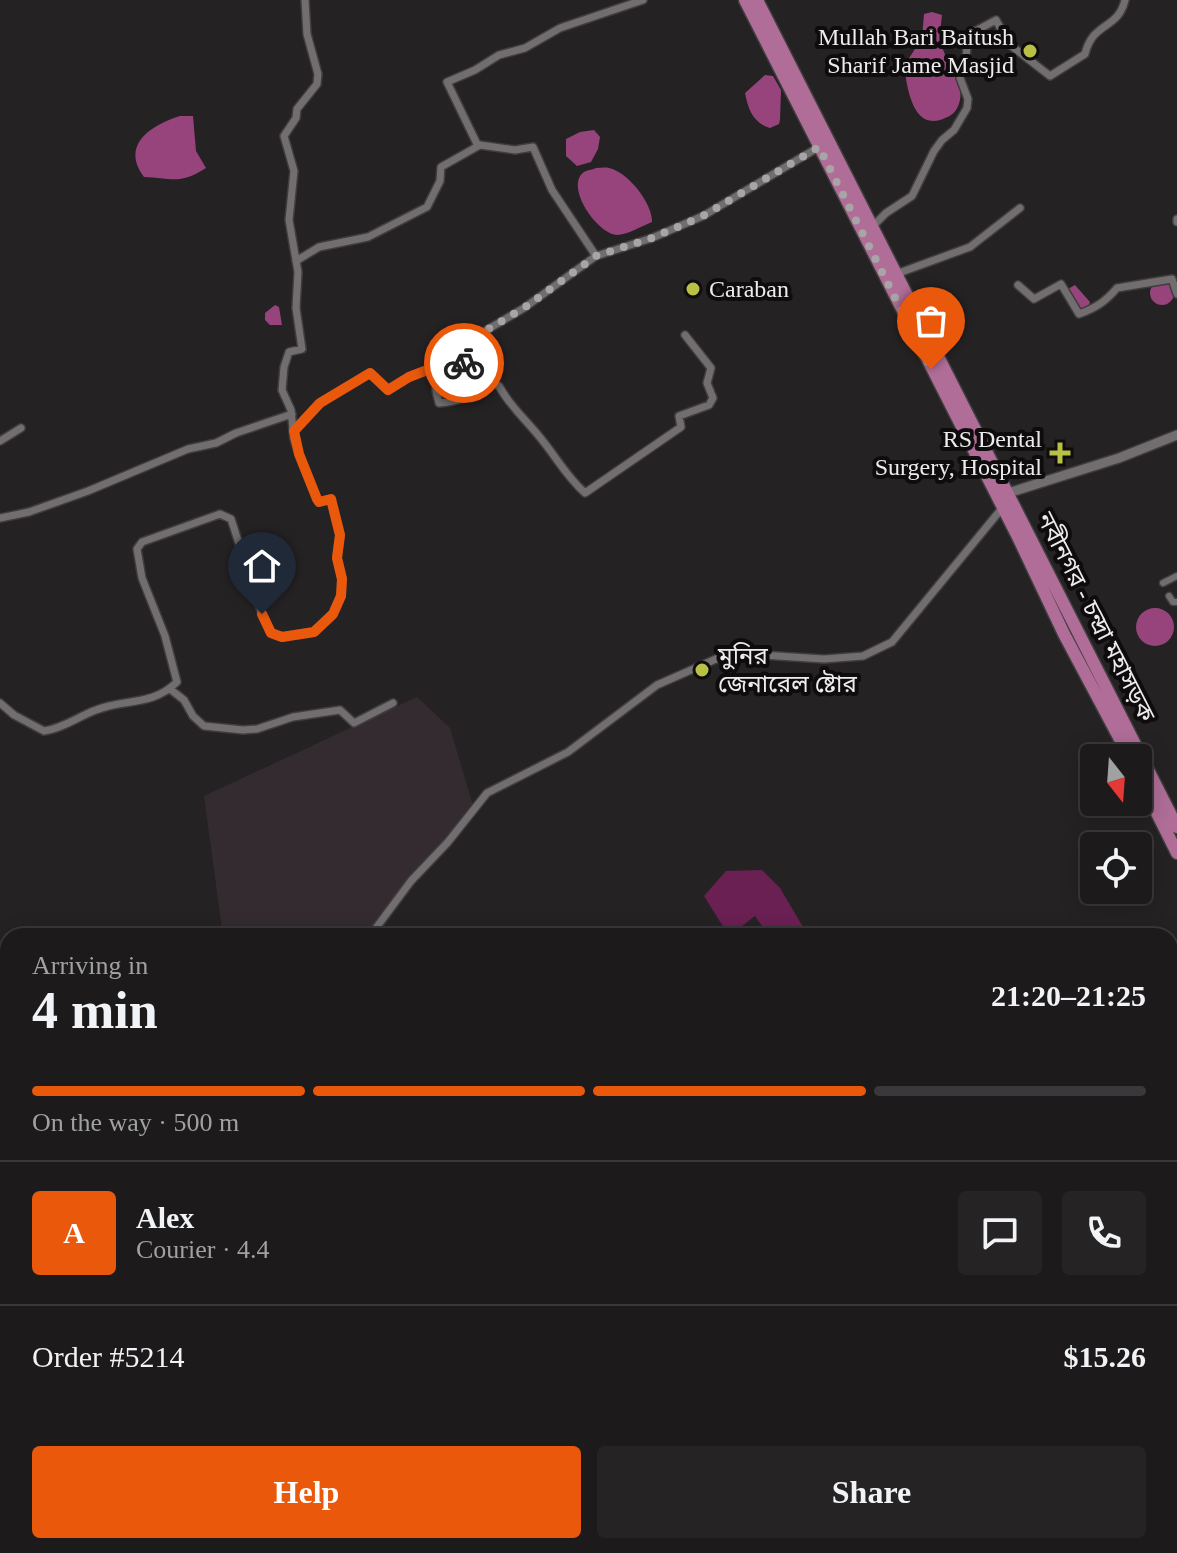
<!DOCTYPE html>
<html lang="en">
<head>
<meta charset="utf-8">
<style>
  :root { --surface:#1c1a1b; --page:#252324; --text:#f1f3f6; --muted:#a0a1a3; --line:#3a383a; --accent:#ea580c }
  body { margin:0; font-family:"Times New Roman","Noto Sans Bengali",serif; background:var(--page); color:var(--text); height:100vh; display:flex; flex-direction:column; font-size:30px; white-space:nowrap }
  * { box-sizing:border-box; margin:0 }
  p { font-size:26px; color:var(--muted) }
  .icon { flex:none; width:44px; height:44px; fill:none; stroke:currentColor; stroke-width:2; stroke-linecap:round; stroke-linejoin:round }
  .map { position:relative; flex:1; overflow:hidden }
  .side { position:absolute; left:0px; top:928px; width:1178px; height:626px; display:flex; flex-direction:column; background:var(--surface); border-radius:24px 24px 0 0; box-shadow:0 4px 20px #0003,0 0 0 2px var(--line) }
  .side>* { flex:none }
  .needle { width:52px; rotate:163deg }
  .tools { position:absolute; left:1080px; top:744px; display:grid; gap:16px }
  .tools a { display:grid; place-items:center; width:72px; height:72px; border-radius:8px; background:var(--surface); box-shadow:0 4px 20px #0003,0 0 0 2px var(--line); font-size:40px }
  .pin { position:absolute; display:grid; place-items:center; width:68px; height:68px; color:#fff; margin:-82px -34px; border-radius:50% 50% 50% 0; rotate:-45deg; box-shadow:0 0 8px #0007 }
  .pin .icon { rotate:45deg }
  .courier { position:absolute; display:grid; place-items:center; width:80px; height:80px; margin:-40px; border:6px solid #ea580c; border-radius:50%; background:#fff; color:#222; box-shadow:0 2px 10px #0007 }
  .headline em { font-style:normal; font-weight:600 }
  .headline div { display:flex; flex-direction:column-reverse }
  .headline { display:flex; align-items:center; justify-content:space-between; height:136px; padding:0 32px }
  h1 { font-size:52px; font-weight:600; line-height:60px }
  .bar { display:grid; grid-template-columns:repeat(4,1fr); gap:12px 8px; align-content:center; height:96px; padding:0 32px }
  .bar i { height:10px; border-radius:6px; background:var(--line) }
  .bar .active { background:var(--accent) }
  .bar p { grid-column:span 4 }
  .line { display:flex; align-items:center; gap:20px; padding:0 32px; border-top:2px solid var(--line) }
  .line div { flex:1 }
  .round { display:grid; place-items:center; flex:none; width:84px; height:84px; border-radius:8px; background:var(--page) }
  .primary-button { display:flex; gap:16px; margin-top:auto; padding:16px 32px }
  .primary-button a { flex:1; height:92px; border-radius:8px; background:var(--accent); color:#fff; font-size:32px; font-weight:600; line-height:92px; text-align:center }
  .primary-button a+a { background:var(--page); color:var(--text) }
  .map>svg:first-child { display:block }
</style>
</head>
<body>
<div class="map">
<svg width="1177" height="1553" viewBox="0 0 1177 1553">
  <rect width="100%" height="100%" fill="#252224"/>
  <path fill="#342b30" d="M417 697 450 728 473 806 364 936H223L204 796Z"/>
  <path fill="#6a2053" d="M762 870 780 888 806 932 800 936H769L755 916 729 936 704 896 726 871Z
    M1170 1217 1176 1219 1172 1244 1177 1245V1335L1170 1337Z"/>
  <path fill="#96447b" d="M932 12 942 15C941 25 939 36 942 46 947 66 970 88 956 110 953 115 946 118 940 120 912 128 907 86 904 66L922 38 924 14Z
    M765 75 773 76 781 90 780 120 779 124 770 128C753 123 748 109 745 93Z
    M180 116H193L196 151 206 168C180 185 172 178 144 177 120 145 151 125 180 116Z
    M594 130 600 137 598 149 591 162 577 166 566 156V139L580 132Z
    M596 168C600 168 605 167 609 168 628 172 653 204 652 222 642 226 627 235 617 235 597 234 564 186 584 172 587 170 592 170 596 168Z
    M1150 293a12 12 0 1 1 24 0a12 12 0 1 1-24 0Z
    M1075 285 1090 302 1088 308H1079L1068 289Z
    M275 305 279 307 282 325H270L265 320V313Z
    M1136 627a19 19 0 1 1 38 0a19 19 0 1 1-38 0Z"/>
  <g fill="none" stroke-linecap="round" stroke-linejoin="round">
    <g stroke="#3f3d3e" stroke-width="9">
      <path id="pedestrian" d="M1163 583 1177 576
        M1169 596 1173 602H1177"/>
    </g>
    <g stroke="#3f3d3e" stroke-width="10">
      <path id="minor" d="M478 146 447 82 475 70 499 55 525 48 560 28 643 0
        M1177 219V222
        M871 228 886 213 912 196 934 151 942 140 954 130 967 108 968 99 960 78 966 58 968 35 996 20 1009 44 1050 76 1085 54C1093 21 1118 30 1125 0
        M296 261 319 247 368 237 427 207 440 181 441 167 480 145 515 150 533 147 552 190 596 256
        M896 274 970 247 1020 208
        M1018 285 1034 299 1061 284 1079 314C1096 308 1106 301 1117 288L1172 279 1177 294
        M685 335 711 368 707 383 713 398 709 405 679 416 681 427 585 493C564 474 556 456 538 435 524 418 509 405 499 386L492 383C474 394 460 402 439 403L436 391 435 367 459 365 467 361 485 331 524 308 596 256 652 238 703 216 819 147
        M294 431 320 403 370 373 388 390 409 377 435 367
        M0 441 21 428
        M0 518 29 512 88 491 188 449 216 443 236 433 292 414
        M170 689 184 700 193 716 204 726 243 730 257 729 293 717 340 710 354 723 393 703
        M0 703 14 715 44 731C64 728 77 717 96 710 125 698 151 707 177 682L165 636 142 578 137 549 142 542 220 514 231 519 262 614 271 633 282 637 314 632 333 614 341 596 342 579 337 558 340 535 331 499 319 502 317 499 299 454 294 439 291 410 282 390 284 367 289 352 302 349 296 308 298 272 289 220 294 171 284 136 296 118 297 109 317 84 318 74 307 34 305 0
        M370 936 411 881 448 842 487 793 568 752 657 685 725 655 746 654 824 659 863 656 892 642 1003 507
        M1170 1130 1177 1128
        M0 1211 8 1212
        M287 1546 288 1553"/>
    </g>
    <g stroke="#3f3d3e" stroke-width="12">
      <path id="tertiary" d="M1008 493 1119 458 1177 435"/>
    </g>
    <g stroke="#3f3d3e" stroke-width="15">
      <path id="trunk" d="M745 0 1018 537 1064 634 1130 758
        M757 0 1177 827
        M1138 775 1177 853"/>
    </g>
    <use href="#pedestrian" stroke="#726e70" stroke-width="6"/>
    <use href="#minor" stroke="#726e70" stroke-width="7"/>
    <use href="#tertiary" stroke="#726e70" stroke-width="9"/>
    <use href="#trunk" stroke="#af6d97" stroke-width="12"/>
  </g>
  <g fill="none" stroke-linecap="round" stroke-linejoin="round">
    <path stroke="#a8a5a7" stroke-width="8" stroke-dasharray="0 14.4" d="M464 363 485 331 524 308 596 256 652 238 703 216 819 147 931 369"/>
    <path stroke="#ea580c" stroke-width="10" d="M262 614 271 633 282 637 314 632 333 614 341 596 342 579 337 558 340 535 331 499 319 502 317 499 299 454 294 431 320 403 370 373 388 390 409 377 435 367 464 363"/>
  </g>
  <g fill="#b9c046" stroke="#0e0c0d" stroke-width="3">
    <circle cx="1030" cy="51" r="8"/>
    <circle cx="693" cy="289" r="8"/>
    <path d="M1056 441h8v8h8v8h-8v8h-8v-8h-8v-8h8z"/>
    <circle cx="702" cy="670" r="8"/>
  </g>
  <g text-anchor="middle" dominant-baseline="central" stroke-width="8" stroke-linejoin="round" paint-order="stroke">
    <g font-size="24" fill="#eeebed" stroke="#0e0c0d" text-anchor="end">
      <text x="1014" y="37">Mullah Bari Baitush<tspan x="1014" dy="28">Sharif Jame Masjid</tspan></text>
      <text x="709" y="289" text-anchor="start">Caraban</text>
      <text x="1042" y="439">RS Dental<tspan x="1042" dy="28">Surgery, Hospital</tspan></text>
      <text x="718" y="656" text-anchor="start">মুনির<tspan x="718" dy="28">জেনারেল ষ্টোর</tspan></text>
    </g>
    <g font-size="24" fill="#eeebed" stroke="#0e0c0d">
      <text transform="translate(1096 617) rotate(63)">নবীনগর - চন্দ্রা মহাসড়ক</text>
    </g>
  </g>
</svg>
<div class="tools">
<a><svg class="needle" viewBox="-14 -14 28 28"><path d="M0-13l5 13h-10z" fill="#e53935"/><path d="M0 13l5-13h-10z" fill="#a0a1a3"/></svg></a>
<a><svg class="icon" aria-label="locate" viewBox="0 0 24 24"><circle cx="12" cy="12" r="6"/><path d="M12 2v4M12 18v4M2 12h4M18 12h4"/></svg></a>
</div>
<div class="pin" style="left:931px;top:369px;background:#ea580c"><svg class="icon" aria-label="bag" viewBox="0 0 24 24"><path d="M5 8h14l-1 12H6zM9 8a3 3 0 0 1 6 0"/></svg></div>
<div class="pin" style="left:262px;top:614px;background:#1f2937"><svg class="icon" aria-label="home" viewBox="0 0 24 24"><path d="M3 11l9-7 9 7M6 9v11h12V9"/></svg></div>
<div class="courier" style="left:464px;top:363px"><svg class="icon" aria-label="bike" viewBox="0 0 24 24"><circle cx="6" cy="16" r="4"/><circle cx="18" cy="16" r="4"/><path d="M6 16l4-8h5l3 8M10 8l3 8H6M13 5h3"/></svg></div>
<section class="side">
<div class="headline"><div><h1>4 min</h1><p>Arriving in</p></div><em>21:20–21:25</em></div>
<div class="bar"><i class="active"></i><i class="active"></i><i class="active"></i><i></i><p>On the way · 500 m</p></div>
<div class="line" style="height:144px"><b class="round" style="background:var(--accent);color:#fff">A</b><div><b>Alex</b><p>Courier · 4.4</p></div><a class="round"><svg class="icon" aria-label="chat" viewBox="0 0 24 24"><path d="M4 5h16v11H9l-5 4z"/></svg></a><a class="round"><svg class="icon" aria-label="phone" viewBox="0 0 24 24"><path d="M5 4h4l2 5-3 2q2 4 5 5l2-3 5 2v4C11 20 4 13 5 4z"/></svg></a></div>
<div class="line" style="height:104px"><div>Order #5214</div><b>$15.26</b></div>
<div class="primary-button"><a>Help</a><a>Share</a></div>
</section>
</div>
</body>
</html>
